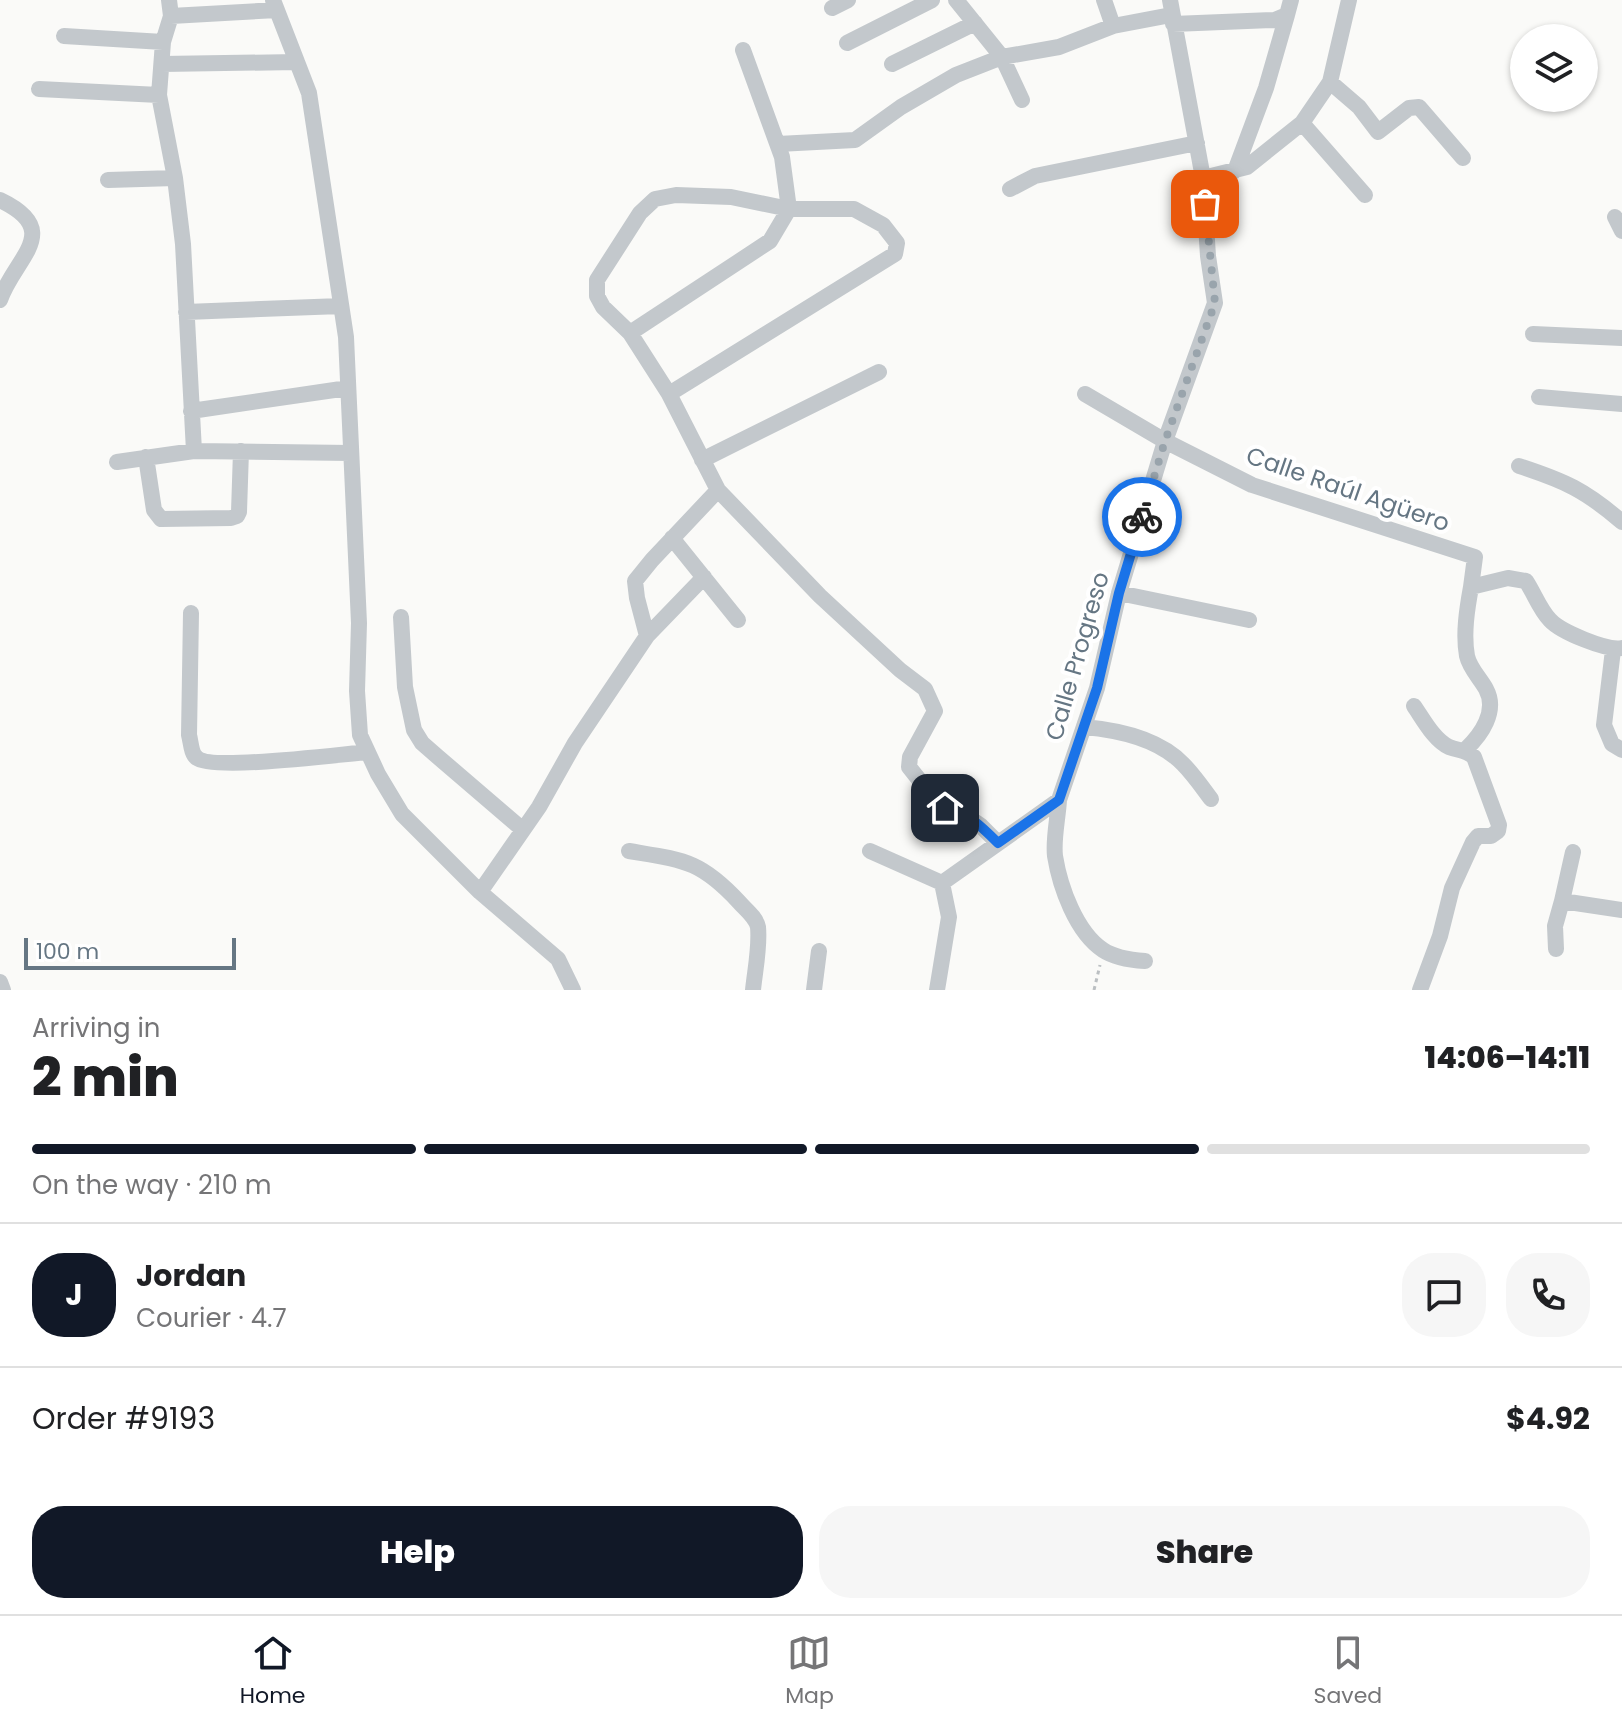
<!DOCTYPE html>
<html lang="en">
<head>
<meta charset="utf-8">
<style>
  :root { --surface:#fff; --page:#f6f6f6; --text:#202124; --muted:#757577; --line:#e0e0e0; --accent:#111827 }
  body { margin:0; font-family:Poppins,sans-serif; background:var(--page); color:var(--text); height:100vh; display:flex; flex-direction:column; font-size:30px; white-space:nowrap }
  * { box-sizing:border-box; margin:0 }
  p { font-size:26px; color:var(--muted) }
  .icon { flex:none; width:44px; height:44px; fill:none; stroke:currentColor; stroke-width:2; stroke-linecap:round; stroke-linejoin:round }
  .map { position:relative; height:990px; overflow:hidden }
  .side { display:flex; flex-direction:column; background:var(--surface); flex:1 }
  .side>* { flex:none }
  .fabs { position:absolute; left:1510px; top:24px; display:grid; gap:16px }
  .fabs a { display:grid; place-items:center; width:88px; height:88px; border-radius:50%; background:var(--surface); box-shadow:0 2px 6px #0004; font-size:40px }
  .scale { position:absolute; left:24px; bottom:20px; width:212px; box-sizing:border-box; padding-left:8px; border:4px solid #657683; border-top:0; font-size:22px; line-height:28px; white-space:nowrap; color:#657683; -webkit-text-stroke:6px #fff; paint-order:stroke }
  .pin { position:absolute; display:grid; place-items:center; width:68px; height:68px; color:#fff; margin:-34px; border-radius:16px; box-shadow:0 4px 12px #0006 }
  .courier { position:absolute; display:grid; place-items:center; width:80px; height:80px; margin:-40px; border:6px solid #1a73e8; border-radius:50%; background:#fff; color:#222; box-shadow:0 2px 10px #0007 }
  .summary em { font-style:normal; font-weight:800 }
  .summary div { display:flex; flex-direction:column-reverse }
  .summary { display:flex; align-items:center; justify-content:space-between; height:136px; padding:0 32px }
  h1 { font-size:52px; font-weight:800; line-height:60px }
  .bar { display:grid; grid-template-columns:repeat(4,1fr); gap:12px 8px; align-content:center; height:96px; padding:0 32px }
  .bar i { height:10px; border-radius:6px; background:var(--line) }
  .bar .active { background:var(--accent) }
  .bar p { grid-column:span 4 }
  .line { display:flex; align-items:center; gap:20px; padding:0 32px; border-top:2px solid var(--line) }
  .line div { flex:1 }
  .round { display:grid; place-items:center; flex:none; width:84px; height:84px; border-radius:32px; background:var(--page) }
  .button { display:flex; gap:16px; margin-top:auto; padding:16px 32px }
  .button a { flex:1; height:92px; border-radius:32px; background:var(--accent); color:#fff; font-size:32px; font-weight:800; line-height:92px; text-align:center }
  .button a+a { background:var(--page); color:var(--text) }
  .tabs { display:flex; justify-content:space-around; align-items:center; height:112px; border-top:2px solid var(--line); background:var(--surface); font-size:22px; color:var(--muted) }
  .tabs a { display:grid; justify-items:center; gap:4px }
  .tabs .active { color:var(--accent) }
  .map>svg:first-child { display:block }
</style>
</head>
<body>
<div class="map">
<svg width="1622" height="990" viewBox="0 0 1622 990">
  <rect width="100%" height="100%" fill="#fafaf8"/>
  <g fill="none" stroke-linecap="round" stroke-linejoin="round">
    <path stroke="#bbbfc2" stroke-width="3" stroke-dasharray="4 4" stroke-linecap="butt" d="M1094 990 1100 965"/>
    <path stroke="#c3c8cc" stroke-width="16" d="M169 0 171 16 163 42 159 95 175 178 183 244 194 451
      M273 0 309 93 346 337 359 623 357 691 360 735 378 774 402 814 480 892 558 959 573 990
      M956 0 1002 57 1022 100
      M1104 0 1113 26
      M832 8 848 0
      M171 16 277 10
      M1173 24 1275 20 1287 15 1291 0
      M64 36 163 42
      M847 43 932 0
      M162 64 297 62
      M892 64 975 23
      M1330 82 1359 107 1378 132 1409 108 1419 107 1463 158
      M39 89 159 95
      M1302 123 1365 195
      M778 144 855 140 901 107 956 75 1002 57 1059 47 1113 26 1171 15
      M1235 171 1266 88 1287 15
      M1203 178 1247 167 1302 123 1330 82 1349 0
      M108 180 175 178
      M1010 189 1035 176 1197 143
      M0 200C65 231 14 258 0 300
      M1615 217 1622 231
      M186 312 341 306
      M630 333 770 241 789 209 782 157 743 50
      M1533 334 1622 338
      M669 394 895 254 897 243 883 225 854 209H789L731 197 676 195 655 199 640 213 597 280V296L603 307 630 333 669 394 718 490 820 596 900 670 925 689 935 711 910 757 909 767 936 801 945 808 961 812 980 825 998 843
      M1085 394 1165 441 1252 485 1475 557 1471 587
      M1539 397 1622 404
      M191 411 348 388
      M146 457 154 510 161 519 231 518 237 516 239 512 241 451
      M702 460 879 372
      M117 462 194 451 351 453
      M1519 466C1565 481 1585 490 1622 522
      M672 538 738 620
      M1119 593 1249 620
      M191 613 189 735C191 742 191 754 197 758 212 771 342 754 368 752
      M401 617 405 687 414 730 422 743 438 757 522 829
      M647 636 704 577
      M1613 650 1604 725 1612 744 1622 750
      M1414 706C1423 719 1434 740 1449 747 1459 751 1465 749 1474 757L1499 825 1498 831 1491 836H1478L1473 842 1452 888 1440 936 1420 990
      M1084 727C1118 730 1158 738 1183 764 1193 774 1202 787 1211 799
      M1466 749C1481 735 1498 711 1486 689 1480 678 1470 669 1467 656 1463 634 1467 609 1471 587L1508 578 1526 581C1534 593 1540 610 1550 620 1561 632 1607 651 1622 648
      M1059 800C1058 818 1053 839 1055 856 1060 887 1076 932 1103 950 1115 958 1130 960 1145 961
      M629 851C683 860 700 860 739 902 745 909 756 917 758 927 760 947 755 970 753 990
      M870 851 942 883
      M1573 852 1562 901 1622 910
      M480 892 539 807 575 743 647 636 637 598 635 581 652 560 718 490
      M1556 949 1555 926 1562 901
      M0 982 3 990
      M814 990 819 951
      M937 990 949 917 942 883 1059 800 1097 688 1119 593 1165 441 1215 303 1208 256 1203 178 1170 0"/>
  </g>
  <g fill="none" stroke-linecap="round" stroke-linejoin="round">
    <path stroke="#99a4ac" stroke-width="8" stroke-dasharray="0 14.4" d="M1142 517 1165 441 1215 303 1205 204"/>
    <path stroke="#1a73e8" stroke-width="10" d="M945 808C968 813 981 826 998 843L1059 800 1097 688 1119 593 1142 517"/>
  </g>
  <g text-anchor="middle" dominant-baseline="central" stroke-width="8" stroke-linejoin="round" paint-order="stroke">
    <g font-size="24" fill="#657683" stroke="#fff">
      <text transform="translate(1348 489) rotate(19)">Calle Raúl Agüero</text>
      <text transform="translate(1077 656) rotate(-74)">Calle Progreso</text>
    </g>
  </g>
</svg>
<div class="fabs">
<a><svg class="icon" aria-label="layers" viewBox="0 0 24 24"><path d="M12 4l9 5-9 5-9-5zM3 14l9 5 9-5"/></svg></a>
</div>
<div class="scale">100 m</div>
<div class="pin" style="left:1205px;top:204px;background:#ea580c"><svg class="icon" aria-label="bag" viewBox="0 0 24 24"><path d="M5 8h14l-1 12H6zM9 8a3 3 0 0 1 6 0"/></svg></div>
<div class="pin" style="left:945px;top:808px;background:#1f2937"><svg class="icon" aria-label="home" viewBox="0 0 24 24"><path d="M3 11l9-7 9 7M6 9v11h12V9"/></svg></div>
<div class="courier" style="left:1142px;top:517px"><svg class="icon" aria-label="bike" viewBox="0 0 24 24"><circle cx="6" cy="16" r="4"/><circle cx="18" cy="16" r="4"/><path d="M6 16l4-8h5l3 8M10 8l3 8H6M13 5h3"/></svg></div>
</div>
<section class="side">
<div class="summary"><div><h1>2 min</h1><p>Arriving in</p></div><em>14:06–14:11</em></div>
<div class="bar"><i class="active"></i><i class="active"></i><i class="active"></i><i></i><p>On the way · 210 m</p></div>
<div class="line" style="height:144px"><b class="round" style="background:var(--accent);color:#fff">J</b><div><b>Jordan</b><p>Courier · 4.7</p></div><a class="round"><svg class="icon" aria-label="chat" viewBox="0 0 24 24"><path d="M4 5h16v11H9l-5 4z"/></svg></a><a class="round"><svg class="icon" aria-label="phone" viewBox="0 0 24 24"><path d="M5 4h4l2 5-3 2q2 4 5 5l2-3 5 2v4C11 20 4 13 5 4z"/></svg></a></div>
<div class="line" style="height:104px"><div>Order #9193</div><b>$4.92</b></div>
<div class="button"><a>Help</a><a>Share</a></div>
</section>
<nav class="tabs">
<a class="active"><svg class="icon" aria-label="home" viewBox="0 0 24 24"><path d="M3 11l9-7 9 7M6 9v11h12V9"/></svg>Home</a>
<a><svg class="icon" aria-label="map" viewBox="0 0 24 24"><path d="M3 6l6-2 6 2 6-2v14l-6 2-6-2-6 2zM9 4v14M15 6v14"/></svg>Map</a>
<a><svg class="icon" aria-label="saved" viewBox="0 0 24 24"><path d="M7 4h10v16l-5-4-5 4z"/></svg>Saved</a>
</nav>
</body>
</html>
